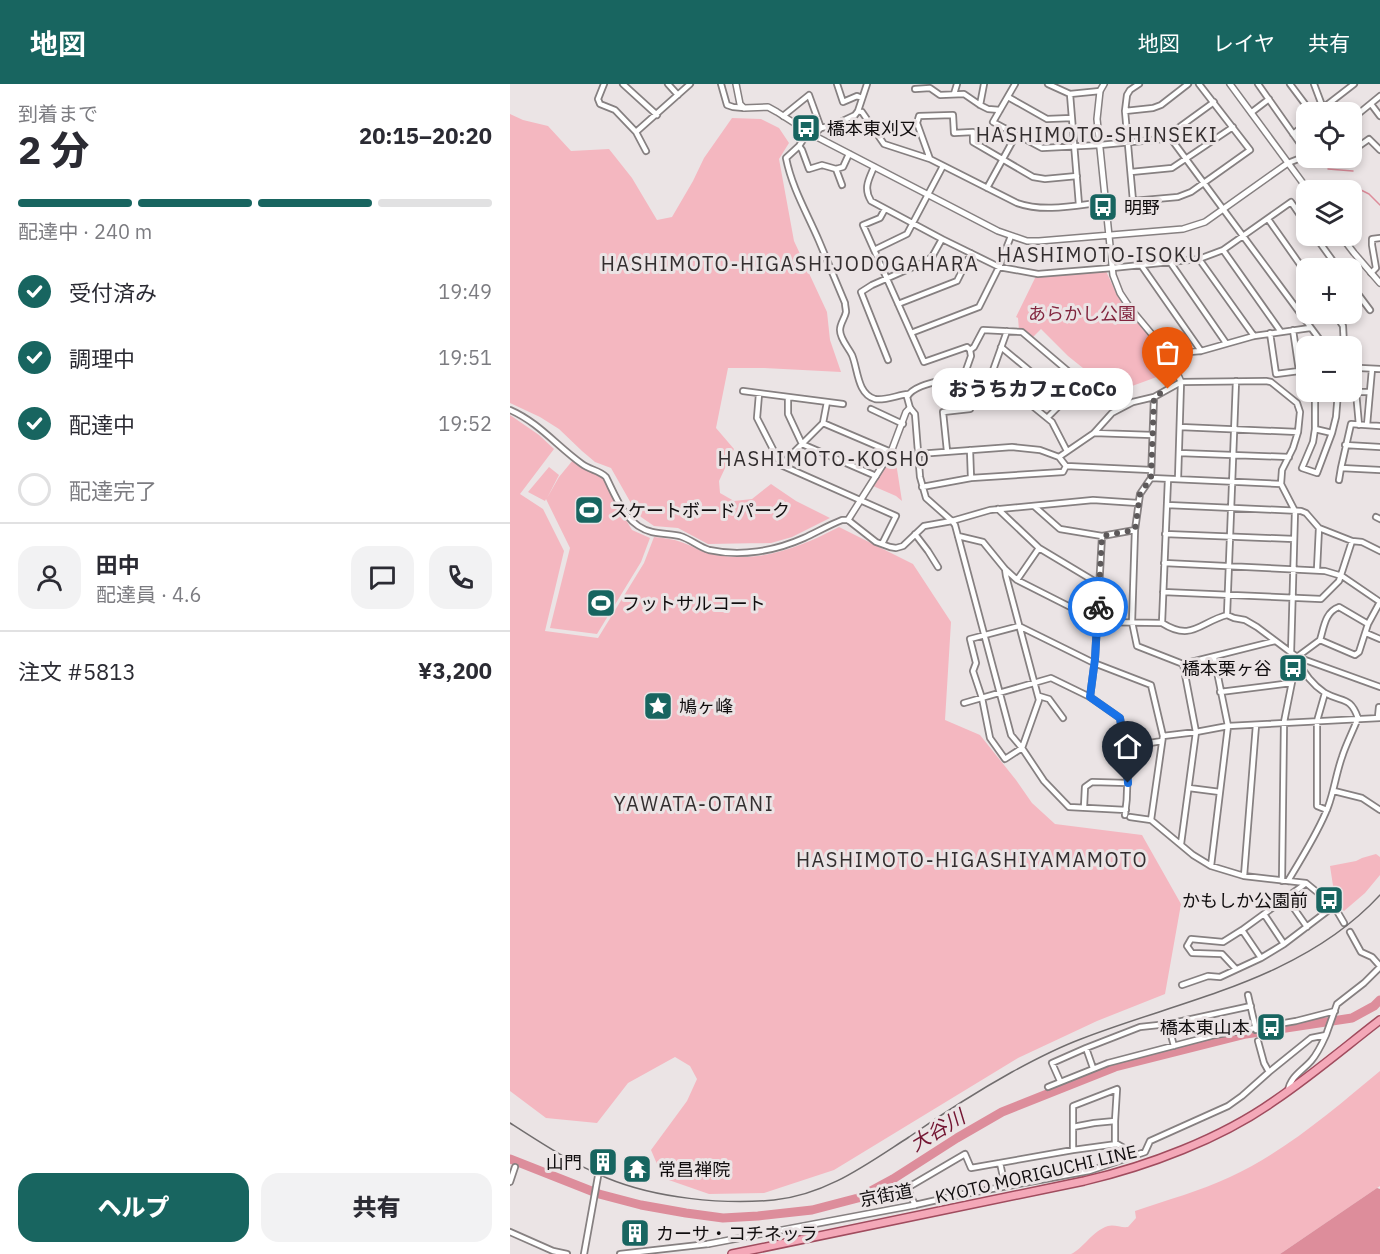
<!DOCTYPE html>
<html lang="ja">
<head>
<meta charset="utf-8">
<style>
  :root { --surface:#fff; --page:#f2f2f3; --text:#2b2b33; --muted:#7c7c81; --line:#e1e1e2; --accent:#186560 }
  body { margin:0; font-family:"IBM Plex Sans","Noto Sans JP",sans-serif; background:var(--page); color:var(--text); height:100vh; display:flex; flex-direction:column; font-size:22px; white-space:nowrap }
  * { box-sizing:border-box; margin:0 }
  p { font-size:20px; color:var(--muted) }
  .icon { flex:none; width:33px; height:33px; fill:none; stroke:currentColor; stroke-width:2; stroke-linecap:round; stroke-linejoin:round }
  .map { position:relative; flex:1; overflow:hidden }
  .sheet { display:flex; flex-direction:column; background:var(--surface); width:510px }
  .sheet>* { flex:none }
  .fabs { position:absolute; left:786px; top:18px; display:grid; gap:12px }
  .fabs a { display:grid; place-items:center; width:66px; height:66px; border-radius:12px; background:var(--surface); box-shadow:0 3px 9px #0003; font-size:30px }
  .pin { position:absolute; display:grid; place-items:center; width:51px; height:51px; color:#fff; margin:-62px -26px; border-radius:50% 50% 50% 0; rotate:-45deg; box-shadow:0 0 6px #0007 }
  .pin .icon { rotate:45deg }
  .courier { position:absolute; display:grid; place-items:center; width:60px; height:60px; margin:-30px; border:4px solid #1a73e8; border-radius:50%; background:#fff; color:#222; box-shadow:0 2px 8px #0007 }
  .bubble { position:absolute; height:42px; border-radius:18px; background:var(--surface); box-shadow:0 3px 9px #0003; font-size:20px; font-weight:800; line-height:42px; text-align:center }
  .summary em { font-style:normal; font-weight:800 }
  .summary div { display:flex; flex-direction:column-reverse }
  .summary { display:flex; align-items:center; justify-content:space-between; height:102px; padding:0 18px }
  h1 { font-size:39px; font-weight:800; line-height:45px }
  .bar { display:grid; grid-template-columns:repeat(4,1fr); gap:9px 6px; align-content:center; height:72px; padding:0 18px }
  .bar i { height:8px; border-radius:4px; background:var(--line) }
  .bar .on { background:var(--accent) }
  .bar p { grid-column:span 4 }
  .line { display:flex; align-items:center; gap:15px; padding:0 18px; border-top:2px solid var(--line) }
  .line div { flex:1 }
  .round { display:grid; place-items:center; flex:none; width:63px; height:63px; border-radius:18px; background:var(--page) }
  ol { padding:0 18px; list-style:none }
  li { display:flex; align-items:center; gap:18px; height:66px }
  li p { margin-inline-start:auto }
  li .icon { padding:6px; border-radius:50%; background:var(--accent); color:#fff; stroke-width:4 }
  li:last-child { color:var(--muted) }
  li i { width:33px; height:33px; border:3px solid var(--line); border-radius:50% }
  .button { display:flex; gap:12px; margin-top:auto; padding:12px 18px }
  .button a { flex:1; height:69px; border-radius:18px; background:var(--accent); color:#fff; font-size:24px; font-weight:800; line-height:69px; text-align:center }
  .button a+a { background:var(--page); color:var(--text) }
  header { display:flex; align-items:center; gap:36px; box-sizing:border-box; height:84px; padding:0 30px; background:var(--accent); color:#fff }
  header strong { font-size:28px }
  nav { display:flex; gap:33px; margin-inline-start:auto; font-size:21px }
  main { display:flex; flex:1; min-height:0 }
  .map>svg:first-child { display:block }
</style>
</head>
<body>
<header>
<strong>地図</strong>
<nav><a>地図</a><a>レイヤ</a><a>共有</a></nav>
</header>
<main>
<section class="sheet">
<div class="summary"><div><h1>2 分</h1><p>到着まで</p></div><em>20:15–20:20</em></div>
<div class="bar"><i class="on"></i><i class="on"></i><i class="on"></i><i></i><p>配達中 · 240 m</p></div>
<ol>
<li><svg class="icon" aria-label="check" viewBox="0 0 24 24"><path d="M5 12l5 5 9-10"/></svg>受付済み<p>19:49</p></li>
<li><svg class="icon" aria-label="check" viewBox="0 0 24 24"><path d="M5 12l5 5 9-10"/></svg>調理中<p>19:51</p></li>
<li><svg class="icon" aria-label="check" viewBox="0 0 24 24"><path d="M5 12l5 5 9-10"/></svg>配達中<p>19:52</p></li>
<li><i></i>配達完了</li>
</ol>
<div class="line" style="height:108px"><a class="round"><svg class="icon" aria-label="person" viewBox="0 0 24 24"><circle cx="12" cy="8" r="4"/><path d="M4 21q1-7 8-7t8 7"/></svg></a><div><b>田中</b><p>配達員 · 4.6</p></div><a class="round"><svg class="icon" aria-label="chat" viewBox="0 0 24 24"><path d="M4 5h16v11H9l-5 4z"/></svg></a><a class="round"><svg class="icon" aria-label="phone" viewBox="0 0 24 24"><path d="M5 4h4l2 5-3 2q2 4 5 5l2-3 5 2v4C11 20 4 13 5 4z"/></svg></a></div>
<div class="line" style="height:78px"><div>注文 #5813</div><b>¥3,200</b></div>
<div class="button"><a>ヘルプ</a><a>共有</a></div>
</section>
<div class="map">
<svg width="870" height="1170" viewBox="0 0 870 1170">
  <rect width="100%" height="100%" fill="#ebe4e5"/>
  <path fill="#f4b7c0" d="M0 30 13 36 38 42 61 67 99 65 122 94 147 136 162 133 183 97 194 74 222 34 251 35 269 44 279 59 269 75 284 157 317 228 320 256 331 288 254 284H218L206 344 224 365 209 397 210 409 224 417 242 415 261 400 286 417 320 434 282 453 261 459 198 460 168 444 144 442 131 433 122 421 101 384 85 378 72 367 49 345 30 333 0 319Z
    M596 187 607 211 657 272 663 287 614 305 598 300 573 284 558 272 531 245 522 254 509 246 508 234 506 233 526 192Z
    M0 331 29 351 44 365 10 410 33 425 54 467 35 547 88 554 134 479 144 453C153 454 163 455 171 458 180 461 188 466 197 469 245 481 287 465 329 443L403 480 441 538 435 636 470 651 506 696 522 719 545 740 632 751 671 820 655 910 587 937 508 974 324 1086 254 1109 199 1110 153 1094 141 1066 177 1017 187 995 180 982 165 973 118 999 87 1039 36 1034 0 1007Z
    M384 366 392 417 386 412 363 402Z
    M63 376 72 383 86 389 94 395 109 424 122 446 140 454 131 478 87 550 40 544 60 464 36 415 35 417 18 408 39 383 49 391 37 414 49 393Z
    M866 770 870 773V791L855 809 834 827 820 813 824 808 820 782 846 777 852 774Z
    M870 987V1102L770 1170H561C573 1165 582 1147 598 1142 604 1140 611 1144 618 1143L626 1134 625 1127C657 1116 690 1107 720 1093 776 1067 823 1026 870 987Z"/>
  <path fill="#dd8d9b" d="M867 1104 870 1105V1170H770Z"/>
  <g fill="none" stroke-linecap="round" stroke-linejoin="round">
    <path stroke="#dd8d9b" stroke-width="1.5" d="M818 85 843 87
      M849 105 859 110 870 121"/>
    <path stroke="#dd8d9b" stroke-width="9" d="M0 1075 89 1110 131 1121 176 1129 213 1134 248 1132 302 1126 348 1114 383 1095 447 1054 492 1028 605 983 736 950 842 934 864 922 870 916"/>
    <g stroke="#868081" stroke-width="8">
      <path id="minor" d="M94 0 88 15 90 20 105 26 126 48 136 67
        M113 0 147 31
        M158 0 168 11
        M211 0 217 21 223 23 234 24
        M327 0 333 18 347 12 352 14
        M505 0 483 38 532 64 590 61 653 55 704 18
        M538 0 560 10 590 7
        M629 0 620 6 617 11 615 27 623 117 668 113 681 108 740 66 689 0
        M748 0 796 68
        M780 0 801 28
        M804 0 813 24V28
        M405 5 420 4 430 11 454 10 470 21 478 25 490 26
        M444 10 447 0
        M560 10 569 121
        M498 13 537 35 562 34
        M861 20 870 32
        M470 21 474 0
        M813 24 844 0
        M348 27 352 28 374 60 420 75 507 119C535 129 567 121 596 118
        M615 27 643 24 651 21 678 0
        M742 28 759 15
        M273 32 299 11 311 44
        M842 35 870 12
        M126 48 180 0
        M298 48 289 62 276 74C282 104 297 129 309 157 318 178 326 198 335 219 335 222 336 225 336 228 335 234 330 239 330 246 330 255 338 263 342 271 348 285 347 310 365 315 374 317 388 311 398 310
        M783 50 796 40
        M303 51 311 44 324 41 345 31 348 27 357 0
        M659 52 810 256V262
        M289 62 292 66 299 85 312 81 326 85 333 83 339 70
        M842 67 859 55 870 66
        M420 75 407 39 409 32 443 31 444 49 463 48V58L523 93 535 95 567 92
        M778 79 796 72
        M364 83C359 95 353 104 361 117L432 155 489 183 528 190 602 184 689 175 713 166 781 118 796 140
        M326 85 332 101
        M621 88 662 84 723 43
        M477 104 506 51
        M375 125 370 134 353 141 414 278 457 263 460 266 461 272 455 289C440 297 405 298 397 313L400 324 405 330 410 393 416 414 442 437 445 441 501 651 512 664 534 697 559 723 616 726
        M758 135 796 189
        M805 152 828 184
        M811 160 823 152
        M364 166 397 150 433 82
        M713 166 771 248
        M689 175 744 252
        M660 178 716 259
        M631 181 691 267
        M861 189 866 184 862 161V155L870 154
        M842 202 860 226
        M388 220 447 197 461 169
        M825 230 833 242 834 262
        M497 247 482 289 542 338 557 367
        M401 249 469 223 489 183 501 152
        M760 249 766 290 789 287 783 246
        M491 263 555 316
        M460 266 464 263 473 246 512 248 572 299 537 334
        M660 272 668 269 691 267 744 252 800 244
        M378 276 351 208 362 201 412 179 422 173 432 155
        M850 284 870 285
        M233 307 333 320
        M805 308V345L803 358 792 384 807 389 822 349 826 333 828 308
        M249 310 247 334 271 381 386 432 372 460
        M278 313V330L292 360 366 392
        M644 313 641 394 630 410 625 446 622 538 627 562 673 580 765 557
        M317 318 313 339 381 368
        M361 325 393 340
        M0 326C28 338 47 362 72 380 80 386 89 386 96 393 107 415 116 442 142 448 151 450 161 450 170 452 180 455 189 463 199 466 231 473 265 467 294 454 307 448 319 441 332 436H338L366 458 380 463 386 464 393 462 414 442 442 437 480 426 583 416 628 419
        M849 341 846 308H860
        M857 341 862 285
        M670 343 788 348
        M805 345 822 349
        M584 349 642 351
        M835 361 870 363
        M460 366 461 394
        M437 367 433 328 460 325 452 291
        M669 369 779 373
        M408 370 502 363 530 366 549 373
        M271 381 313 339
        M831 384 870 386
        M641 386 556 382 549 373 584 349 602 329 623 318 644 313 671 298 756 297 761 298 787 319 790 328 788 348 783 364 772 386 771 400 785 427 781 569
        M641 394 771 400
        M668 395 671 298
        M829 396 831 384 841 340 870 342
        M412 403 461 394 553 388 556 382
        M657 421 791 427 796 429 809 444 842 457 852 458 870 467
        M524 422 550 445 592 452 625 446
        M488 425 529 464 589 500
        M866 433 870 435
        M405 450 418 467 428 483
        M655 450 784 455
        M448 452 473 458 495 485 507 496 590 538 652 539C682 558 690 538 717 531L724 534 735 536 747 543 787 573 870 603
        M654 479 815 487 832 492 870 518
        M495 485 496 492 529 616 512 664 495 675 480 654 472 614 463 587 466 579 460 555 509 542 584 579 641 601 653 652 641 736
        M807 485 809 444
        M507 496 529 464
        M653 508 811 515 829 497 842 457
        M717 531 726 297
        M652 539 658 395
        M856 549 870 555
        M810 556C814 543 815 528 829 523L858 540
        M710 608 781 599
        M815 609 807 637V722L817 726
        M529 612 539 615 553 634
        M580 613 585 575 592 452
        M454 619 541 594 580 613 610 634C616 667 620 698 615 731
        M868 633 869 623
        M653 652 686 648 718 642 870 634
        M615 663 652 657
        M679 704 710 708
        M824 707 852 714 870 726
        M574 723 575 703 582 698 618 699
        M620 733 641 736 683 771 701 782 734 792 796 799 824 822 834 839
        M671 760 686 648 673 580
        M701 782 718 642 704 573
        M734 792 746 641
        M772 797 774 638 787 573 810 556 845 571 849 568 858 540 870 518
        M778 797C792 773 808 749 818 723 824 707 826 690 832 673 836 660 843 647 848 634 840 612 833 619 815 609 803 601 793 588 787 575
        M795 800 732 846 751 874 774 860 824 822
        M776 813 797 843
        M754 830 774 860
        M840 848 851 868 862 873 870 882
        M726 885 712 870 682 869 677 862 681 855 713 858 732 846
        M672 901 698 892 710 893 751 874
        M738 911 746 946
        M658 940 664 962
        M748 957 754 979 759 988
        M576 964 583 984
        M550 997 542 979 576 964 630 943 658 940 741 922
        M538 1003 598 979 705 951 786 937 825 927
        M778 1007C780 993 792 987 801 977 808 969 812 960 816 951
        M563 1043 584 1039 605 1037
        M563 1066V1022L607 1005 605 1037V1060
        M619 1073 614 1064 607 1060 563 1066 461 1084 455 1070 397 1104 405 1121 449 1111 579 1087 635 1068 640 1057 718 1022 732 1012 759 988 801 954 816 951 827 920 854 899 870 883
        M490 1079 495 1102
        M0 1098 5 1083
        M0 1148 43 1167 57 1170
        M74 1170 92 1070
        M110 1170 198 1160"/>
    </g>
    <g stroke="#868081" stroke-width="8">
      <path id="tertiary" d="M226 0 230 20 234 24 258 23 267 28 303 51 488 147 517 157H529L673 145 695 138 778 79
        M594 0 590 7 587 35 603 191 610 209 620 224 660 272 671 298
        M720 0 798 106
        M831 152 844 169 870 199
        M338 436 381 368 396 328 400 324
        M198 1160 405 1121"/>
    </g>
    <g stroke="#a04c5e" stroke-width="10">
      <path id="primary" d="M222 1170 574 1097C638 1082 710 1055 764 1017 801 992 835 963 870 936"/>
    </g>
    <use href="#minor" stroke="#fff" stroke-width="4.5"/>
    <use href="#tertiary" stroke="#fff" stroke-width="5"/>
    <use href="#primary" stroke="#f4a8b8" stroke-width="7"/>
    <path stroke="#716d6e" stroke-width="1.5" d="M0 1039C31 1059 63 1080 97 1094 145 1114 213 1121 264 1116 316 1111 357 1080 399 1053 432 1030 466 1008 502 988 524 976 547 964 571 955 674 915 792 896 870 811"/>
  </g>
  <g fill="none" stroke-linecap="round" stroke-linejoin="round">
    <path stroke="#5d595a" stroke-width="6" stroke-dasharray="0 10.8" d="M588 523 592 452 625 446 630 410 641 394 644 313 658 305"/>
    <path stroke="#1a73e8" stroke-width="8" d="M588 523 585 575 580 613 610 634 617 682 618 699"/>
  </g>
  <defs>
    <g id="bus-square" transform="scale(1.5)"><rect x="-9" y="-9" width="18" height="18" rx="4" fill="#186560" stroke="#ebe4e5"/><path d="M-5-6H5V4H4V6H2V4H-2V6H-4V4H-5ZM-3.5-4V0h7V-4ZM-3.5 1.2v1.5H-2V1.2ZM2 1.2v1.5H3.5V1.2Z" fill="#fff"/></g>
    <g id="stadium-square" transform="scale(1.5)"><rect x="-9" y="-9" width="18" height="18" rx="4" fill="#186560" stroke="#ebe4e5"/><path d="M0-5a6.5 5 0 1 0 0 10a6.5 5 0 1 0 0-10ZM-3.5-1.8h7v3.6h-7Z" fill="#fff"/></g>
    <g id="sight-square" transform="scale(1.5)"><rect x="-9" y="-9" width="18" height="18" rx="4" fill="#186560" stroke="#ebe4e5"/><path d="M0-6L1.8-2.2L6-1.7L2.9 1.2L3.7 5.4L0 3.3L-3.7 5.4L-2.9 1.2L-6-1.7L-1.8-2.2Z" fill="#fff"/></g>
    <g id="building-square" transform="scale(1.5)"><rect x="-9" y="-9" width="18" height="18" rx="4" fill="#186560" stroke="#ebe4e5"/><path d="M-4-6H4V6H1V3H-1V6H-4ZM-2.5-4.3h1.7v1.8h-1.7ZM.8-4.3h1.7v1.8H.8ZM-2.5-1h1.7V.8h-1.7ZM.8-1h1.7V.8H.8Z" fill="#fff"/></g>
    <g id="temple-square" transform="scale(1.5)"><rect x="-9" y="-9" width="18" height="18" rx="4" fill="#186560" stroke="#ebe4e5"/><path d="M0-6L5-2H3V0L6.5 2.5H4V6H1.5V3h-3V6H-4V2.5H-6.5L-3 0V-2H-5Z" fill="#fff"/></g>
  </defs>
  <g fill-rule="evenodd">
    <use href="#bus-square" x="296" y="44"/>
    <use href="#bus-square" x="593" y="123"/>
    <use href="#stadium-square" x="79" y="426"/>
    <use href="#stadium-square" x="91" y="519"/>
    <use href="#bus-square" x="783" y="584"/>
    <use href="#sight-square" x="148" y="622"/>
    <use href="#bus-square" x="819" y="816"/>
    <use href="#bus-square" x="761" y="943"/>
    <use href="#building-square" x="93" y="1078"/>
    <use href="#temple-square" x="127" y="1085"/>
    <use href="#building-square" x="125" y="1149"/>
  </g>
  <g text-anchor="middle" dominant-baseline="central" stroke-width="6" stroke-linejoin="round" paint-order="stroke">
    <g font-size="18" fill="#110e0f" stroke="#ebe4e5" text-anchor="start">
      <text x="317" y="44">橋本東刈又</text>
      <text x="614" y="123">明野</text>
      <text x="100" y="426">スケートボードパーク</text>
      <text x="112" y="519">フットサルコート</text>
      <text x="762" y="584" text-anchor="end">橋本栗ヶ谷</text>
      <text x="169" y="622">鳩ヶ峰</text>
      <text x="798" y="816" text-anchor="end">かもしか公園前</text>
      <text x="740" y="943" text-anchor="end">橋本東山本</text>
      <text x="72" y="1078" text-anchor="end">山門</text>
      <text x="148" y="1085">常昌禅院</text>
      <text x="146" y="1149">カーサ・コチネッラ</text>
    </g>
    <g font-size="18" fill="#82253e" stroke="#ebe4e5">
      <text x="572" y="229">あらかし公園</text>
    </g>
    <g font-size="18" fill="#110e0f" stroke="#ebe4e5">
      <text transform="translate(526 1090) rotate(-13)">KYOTO MORIGUCHI LINE</text>
      <text transform="translate(376 1111) rotate(-11)">京街道</text>
    </g>
    <g font-size="20" letter-spacing="1.5" fill="#332e2f" stroke="#ebe4e5">
      <text x="587" y="50">HASHIMOTO-SHINSEKI</text>
      <text x="590" y="170">HASHIMOTO-ISOKU</text>
      <text x="280" y="179">HASHIMOTO-HIGASHIJODOGAHARA</text>
      <text x="314" y="374">HASHIMOTO-KOSHO</text>
      <text x="184" y="719">YAWATA-OTANI</text>
      <text x="462" y="775">HASHIMOTO-HIGASHIYAMAMOTO</text>
    </g>
    <g font-size="20" font-style="italic" fill="#731532" stroke="#ebe4e5">
      <text transform="translate(427 1046) rotate(-31)">大谷川</text>
    </g>
  </g>
</svg>
<div class="fabs">
<a><svg class="icon" aria-label="locate" viewBox="0 0 24 24"><circle cx="12" cy="12" r="6"/><path d="M12 2v4M12 18v4M2 12h4M18 12h4"/></svg></a>
<a><svg class="icon" aria-label="layers" viewBox="0 0 24 24"><path d="M12 4l9 5-9 5-9-5zM3 14l9 5 9-5"/></svg></a>
<a>+</a>
<a>−</a>
</div>
<div class="pin" style="left:658px;top:305px;background:#ea580c"><svg class="icon" aria-label="bag" viewBox="0 0 24 24"><path d="M5 8h14l-1 12H6zM9 8a3 3 0 0 1 6 0"/></svg></div>
<div class="pin" style="left:618px;top:699px;background:#1f2937"><svg class="icon" aria-label="home" viewBox="0 0 24 24"><path d="M3 11l9-7 9 7M6 9v11h12V9"/></svg></div>
<div class="courier" style="left:588px;top:523px"><svg class="icon" aria-label="bike" viewBox="0 0 24 24"><circle cx="6" cy="16" r="4"/><circle cx="18" cy="16" r="4"/><path d="M6 16l4-8h5l3 8M10 8l3 8H6M13 5h3"/></svg></div>
<div class="bubble" style="left:422px;top:284px;width:201px">おうちカフェCoCo</div>
</div>
</main>
</body>
</html>
